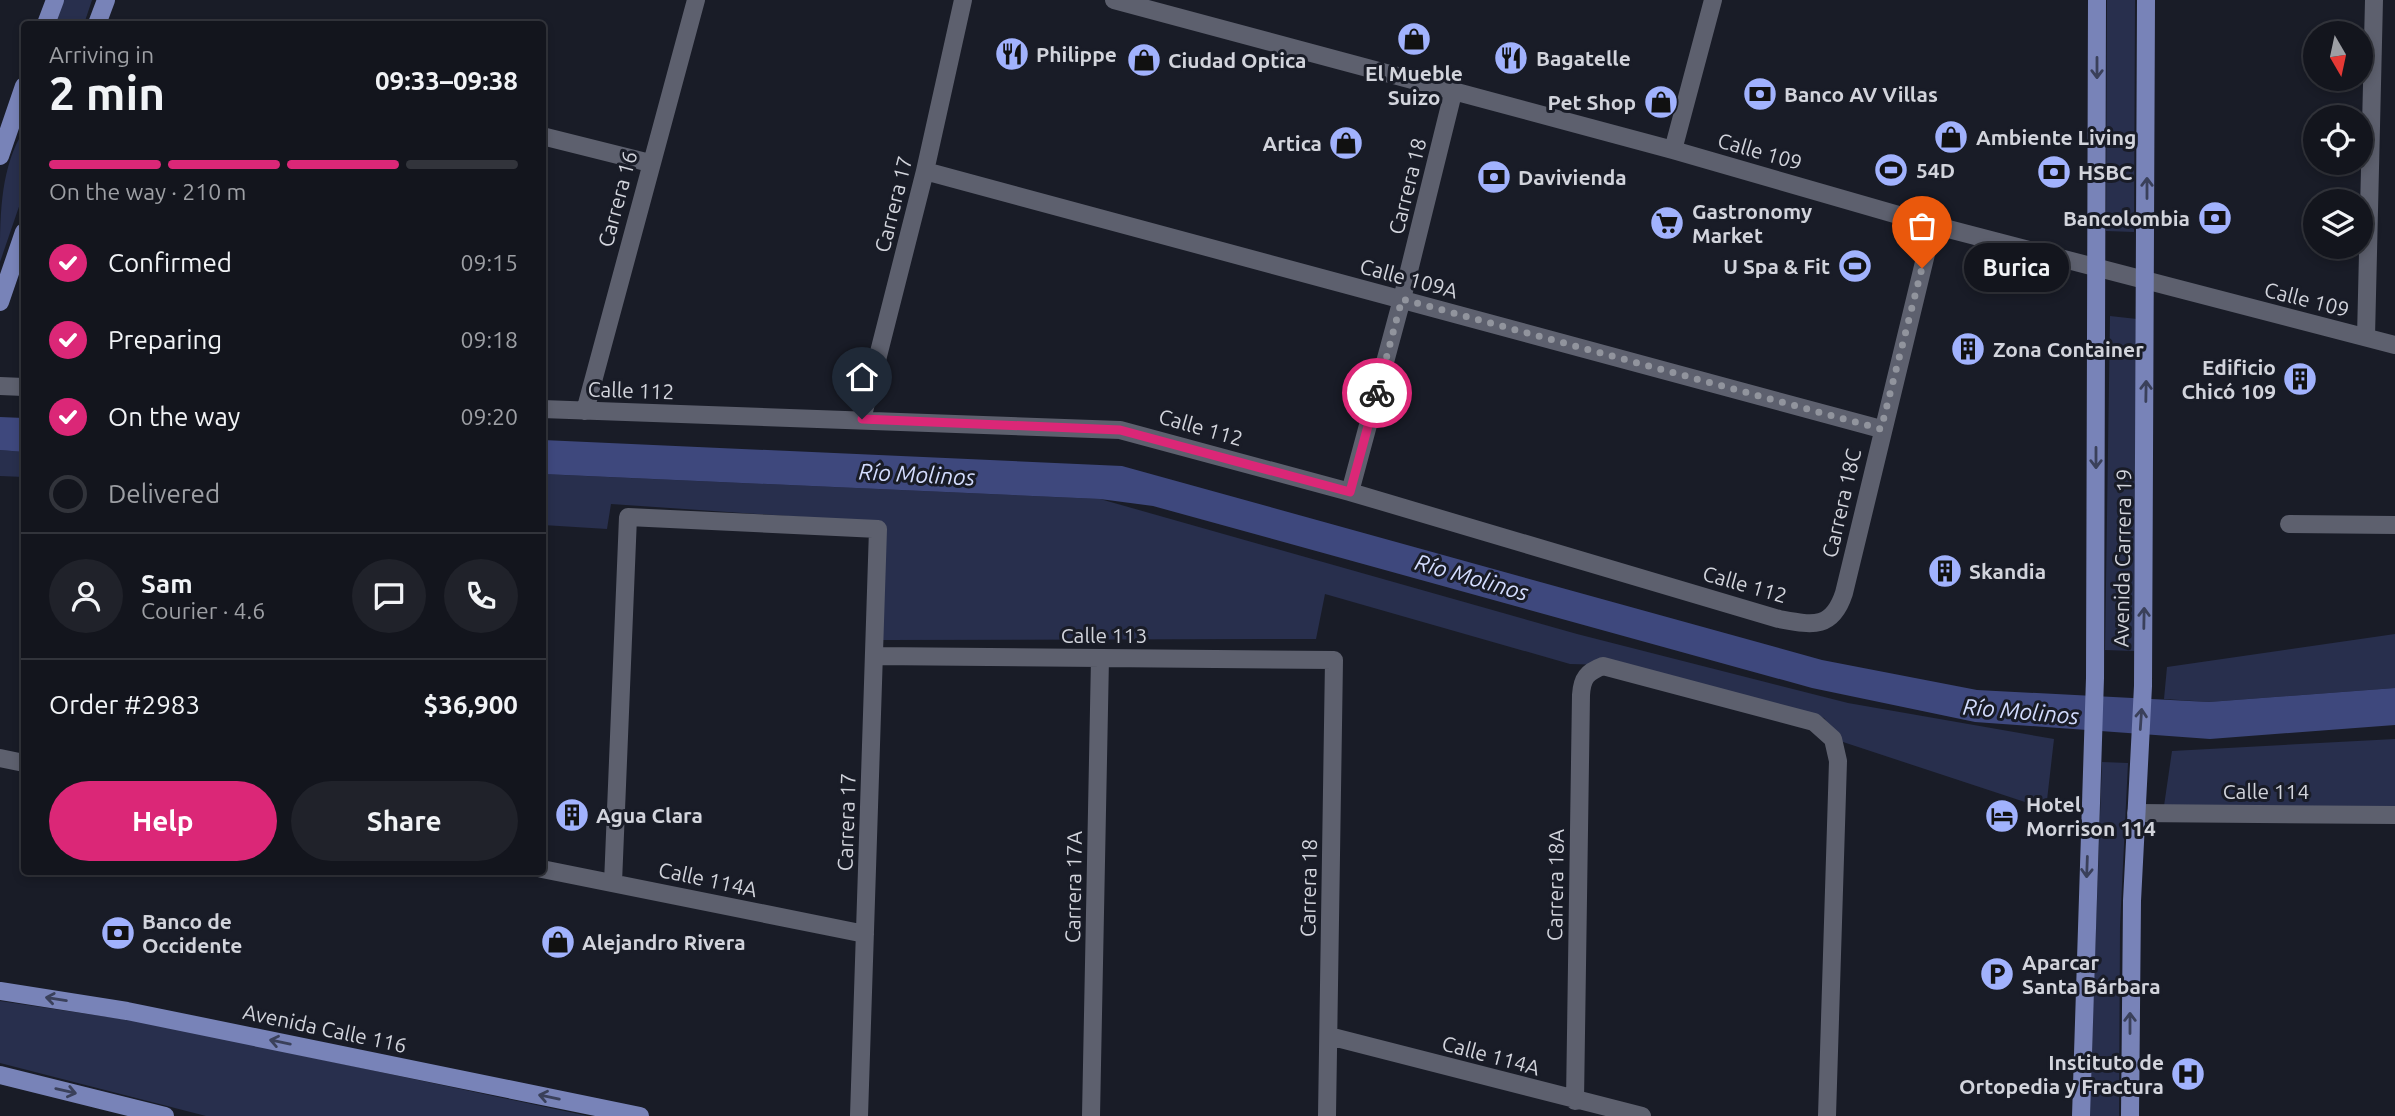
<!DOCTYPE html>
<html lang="en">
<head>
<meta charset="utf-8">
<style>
  :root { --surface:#13151d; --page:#20222a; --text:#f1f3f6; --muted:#9d9fa4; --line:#32343b; --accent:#db2777 }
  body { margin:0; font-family:Ubuntu,sans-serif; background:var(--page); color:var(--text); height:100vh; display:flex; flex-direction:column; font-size:26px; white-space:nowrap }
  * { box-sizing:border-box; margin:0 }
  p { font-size:23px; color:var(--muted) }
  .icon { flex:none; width:38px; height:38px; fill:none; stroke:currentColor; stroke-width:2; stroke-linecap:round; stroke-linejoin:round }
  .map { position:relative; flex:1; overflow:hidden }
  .drawer { position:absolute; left:21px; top:21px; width:525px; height:854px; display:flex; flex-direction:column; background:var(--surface); border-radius:7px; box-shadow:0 4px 10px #0003,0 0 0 2px var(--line) }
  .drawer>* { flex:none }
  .needle { width:46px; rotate:171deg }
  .controls { position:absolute; left:2303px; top:21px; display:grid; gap:14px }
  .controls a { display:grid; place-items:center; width:70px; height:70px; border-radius:50%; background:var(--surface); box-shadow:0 4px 10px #0003,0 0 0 2px var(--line); font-size:35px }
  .pin { position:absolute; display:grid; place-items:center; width:60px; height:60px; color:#fff; margin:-72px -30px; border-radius:50% 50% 50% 0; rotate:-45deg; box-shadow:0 0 7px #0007 }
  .pin .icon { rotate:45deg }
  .courier { position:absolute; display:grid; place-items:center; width:70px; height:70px; margin:-35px; border:5px solid #db2777; border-radius:50%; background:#fff; color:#222; box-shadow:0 2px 9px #0007 }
  .bubble { position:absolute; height:49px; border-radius:24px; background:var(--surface); box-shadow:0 4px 10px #0003,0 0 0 2px var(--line); font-size:23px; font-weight:600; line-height:49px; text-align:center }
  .head em { font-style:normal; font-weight:600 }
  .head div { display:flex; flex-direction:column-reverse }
  .head { display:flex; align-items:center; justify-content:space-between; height:119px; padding:0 28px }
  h1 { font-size:46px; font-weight:600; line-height:52px }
  .bar { display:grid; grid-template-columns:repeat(4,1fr); gap:10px 7px; align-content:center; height:84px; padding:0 28px }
  .bar i { height:9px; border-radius:5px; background:var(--line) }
  .bar .current { background:var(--accent) }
  .bar p { grid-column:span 4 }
  .line { display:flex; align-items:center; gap:18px; padding:0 28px; border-top:2px solid var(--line) }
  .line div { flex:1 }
  .round { display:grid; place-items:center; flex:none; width:74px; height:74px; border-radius:37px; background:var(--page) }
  ol { padding:0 28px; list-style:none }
  li { display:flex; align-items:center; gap:21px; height:77px }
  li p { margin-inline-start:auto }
  li .icon { padding:7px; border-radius:50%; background:var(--accent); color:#fff; stroke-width:4 }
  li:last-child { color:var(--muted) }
  li i { width:38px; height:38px; border:4px solid var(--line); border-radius:50% }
  .cta { display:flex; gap:14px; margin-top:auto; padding:14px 28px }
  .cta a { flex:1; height:80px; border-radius:42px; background:var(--accent); color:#fff; font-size:28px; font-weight:600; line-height:80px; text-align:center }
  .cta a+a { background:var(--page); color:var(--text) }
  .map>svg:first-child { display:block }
</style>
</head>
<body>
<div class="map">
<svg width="2395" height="1116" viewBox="0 0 2395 1116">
  <rect width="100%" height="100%" fill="#191c27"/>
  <path fill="#282f4d" d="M62 0H92L84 24H54Z
    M2107 0H2135L2134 232 2106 231Z
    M24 130V192L0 262C0 216 0 168 24 130Z
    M2110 316 2137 319 2134 651 2105 650Z
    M0 450 24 452V477L0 476Z
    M542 474 1100 499 1577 634 1848 703 2054 739 2046 809 1840 741 1824 718 1608 665 1570 664 1325 594 1316 639 881 640 876 522 611 504 607 529 543 525Z
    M2395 634V688L2209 702 2164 699 2167 667Z
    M2395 739V809L2164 806 2172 751Z
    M2102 762 2128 763 2120 926 2119 1116H2089Z
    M0 1001 149 1023 588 1116H206L0 1063Z"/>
  <path fill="#3e487d" d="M0 417 24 418V452L0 450Z
    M543 440 1122 466 1822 660 1977 690 2209 702 2395 688V725L2210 739 1975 722 1812 688 1153 506 1100 499 543 474Z"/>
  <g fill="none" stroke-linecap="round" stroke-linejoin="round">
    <path stroke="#5d606e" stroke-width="18" d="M1114 0 1673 150 1933 225 2395 345
      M542 136 650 163
      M1673 150 1713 0
      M925 171 1881 429
      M2366 337 2374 0
      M0 386 24 387
      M542 409 1120 430 1350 492 1779 619C1812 625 1832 630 1844 593L1933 225
      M585 411 696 0
      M862 419 925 171 963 0
      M1350 492 1402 299 1453 93
      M2289 524 2395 525
      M874 656 1334 660 1327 1116
      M0 758 24 763
      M2136 813 2395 815
      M542 869 865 934
      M613 883 628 517 878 529 859 1116
      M1329 1036 1642 1116
      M1575 1101 1581 695C1582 678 1587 672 1603 666L1814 722 1833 739 1838 761 1827 1116
      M1091 1116 1100 658"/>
    <path stroke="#7883b8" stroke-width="18" d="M46 24 55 0
      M97 24 106 0
      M0 156 24 86
      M0 302 24 232
      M0 991 127 1011 640 1116
      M0 1075 165 1116
      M2081 1116 2095 678 2097 0
      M2130 1116 2132 901 2143 686 2146 0"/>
  </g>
  <defs><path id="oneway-shaft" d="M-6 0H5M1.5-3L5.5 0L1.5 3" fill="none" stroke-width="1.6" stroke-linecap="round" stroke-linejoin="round" transform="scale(1.75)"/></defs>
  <g stroke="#3a405a">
    <use href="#oneway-shaft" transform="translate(2097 68) rotate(90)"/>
    <use href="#oneway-shaft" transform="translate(2147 188) rotate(-90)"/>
    <use href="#oneway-shaft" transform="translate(2146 391) rotate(-89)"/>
    <use href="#oneway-shaft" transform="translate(2096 458) rotate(90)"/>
    <use href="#oneway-shaft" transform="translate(2144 618) rotate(-89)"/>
    <use href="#oneway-shaft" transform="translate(2141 719) rotate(-86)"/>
    <use href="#oneway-shaft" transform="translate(2087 867) rotate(92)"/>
    <use href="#oneway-shaft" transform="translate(56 999) rotate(-171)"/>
    <use href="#oneway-shaft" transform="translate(2130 1023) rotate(-90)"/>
    <use href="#oneway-shaft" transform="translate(280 1042) rotate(-168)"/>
    <use href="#oneway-shaft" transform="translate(66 1091) rotate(13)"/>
    <use href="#oneway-shaft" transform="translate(549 1097) rotate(-168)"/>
  </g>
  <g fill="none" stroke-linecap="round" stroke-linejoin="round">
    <path stroke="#91949d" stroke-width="7" stroke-dasharray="0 12.6" d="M1377 393 1402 299 1881 429 1922 268"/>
    <path stroke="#db2777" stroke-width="9" d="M862 419 1120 430 1350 492 1377 393"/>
  </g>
  <defs>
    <g id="shop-disc" transform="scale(1.75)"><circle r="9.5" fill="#a1b2fd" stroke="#191c27"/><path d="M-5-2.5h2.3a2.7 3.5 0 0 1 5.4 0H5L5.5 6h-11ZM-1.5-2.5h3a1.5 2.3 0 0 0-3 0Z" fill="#111"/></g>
    <g id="restaurant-disc" transform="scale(1.75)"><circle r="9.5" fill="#a1b2fd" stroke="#191c27"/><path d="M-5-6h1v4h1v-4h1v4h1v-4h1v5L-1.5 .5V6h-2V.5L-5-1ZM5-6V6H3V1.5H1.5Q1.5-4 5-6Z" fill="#111"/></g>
    <g id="bank-disc" transform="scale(1.75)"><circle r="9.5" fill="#a1b2fd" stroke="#191c27"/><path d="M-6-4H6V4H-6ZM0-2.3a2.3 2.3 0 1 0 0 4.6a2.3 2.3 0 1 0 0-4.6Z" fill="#111"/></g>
    <g id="stadium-disc" transform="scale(1.75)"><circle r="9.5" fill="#a1b2fd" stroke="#191c27"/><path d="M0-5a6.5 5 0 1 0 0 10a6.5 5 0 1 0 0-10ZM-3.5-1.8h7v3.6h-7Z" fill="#111"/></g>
    <g id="supermarket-disc" transform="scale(1.75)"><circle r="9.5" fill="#a1b2fd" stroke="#191c27"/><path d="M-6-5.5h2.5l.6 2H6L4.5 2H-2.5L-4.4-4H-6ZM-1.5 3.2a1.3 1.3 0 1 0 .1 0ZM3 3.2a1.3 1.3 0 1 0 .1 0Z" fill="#111"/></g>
    <g id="building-disc" transform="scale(1.75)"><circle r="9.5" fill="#a1b2fd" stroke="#191c27"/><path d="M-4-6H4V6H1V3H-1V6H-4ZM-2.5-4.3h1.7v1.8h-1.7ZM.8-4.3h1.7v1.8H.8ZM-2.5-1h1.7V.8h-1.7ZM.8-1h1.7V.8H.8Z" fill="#111"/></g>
    <g id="hotel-disc" transform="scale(1.75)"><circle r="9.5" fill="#a1b2fd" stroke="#191c27"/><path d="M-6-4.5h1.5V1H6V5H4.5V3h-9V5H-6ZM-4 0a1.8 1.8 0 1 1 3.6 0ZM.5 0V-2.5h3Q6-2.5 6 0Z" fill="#111"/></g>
    <g id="parking-disc" transform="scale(1.75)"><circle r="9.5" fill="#a1b2fd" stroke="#191c27"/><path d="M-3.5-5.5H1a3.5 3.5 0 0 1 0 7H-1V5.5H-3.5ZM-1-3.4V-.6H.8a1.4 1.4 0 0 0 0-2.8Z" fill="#111"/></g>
    <g id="hospital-disc" transform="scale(1.75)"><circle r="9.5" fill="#a1b2fd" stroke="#191c27"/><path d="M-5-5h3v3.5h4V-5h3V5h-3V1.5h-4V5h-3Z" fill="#111"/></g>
  </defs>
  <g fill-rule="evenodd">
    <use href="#shop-disc" x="1414" y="39"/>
    <use href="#restaurant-disc" x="1012" y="54"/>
    <use href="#restaurant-disc" x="1511" y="58"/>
    <use href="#shop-disc" x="1144" y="60"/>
    <use href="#bank-disc" x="1760" y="94"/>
    <use href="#shop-disc" x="1661" y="102"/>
    <use href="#shop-disc" x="1951" y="137"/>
    <use href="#shop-disc" x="1346" y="143"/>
    <use href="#stadium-disc" x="1891" y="170"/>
    <use href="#bank-disc" x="2054" y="172"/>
    <use href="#bank-disc" x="1494" y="177"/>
    <use href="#bank-disc" x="2215" y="218"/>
    <use href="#supermarket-disc" x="1667" y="223"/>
    <use href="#stadium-disc" x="1855" y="266"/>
    <use href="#building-disc" x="1968" y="349"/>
    <use href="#building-disc" x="2300" y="379"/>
    <use href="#building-disc" x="1945" y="571"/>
    <use href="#building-disc" x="572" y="815"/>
    <use href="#hotel-disc" x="2002" y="816"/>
    <use href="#bank-disc" x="118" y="933"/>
    <use href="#shop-disc" x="558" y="942"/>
    <use href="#parking-disc" x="1997" y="974"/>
    <use href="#hospital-disc" x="2188" y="1074"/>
  </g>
  <g text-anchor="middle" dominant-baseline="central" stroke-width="6" stroke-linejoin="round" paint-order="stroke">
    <g font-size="21" font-weight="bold" fill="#d2d4dc" stroke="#191c27" text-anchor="start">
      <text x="1036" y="54">Philippe</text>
      <text x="1536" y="58">Bagatelle</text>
      <text x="1168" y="60">Ciudad Optica</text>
      <text x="1414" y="73" text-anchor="middle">El Mueble<tspan x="1414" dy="24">Suizo</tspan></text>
      <text x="1784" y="94">Banco AV Villas</text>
      <text x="1636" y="102" text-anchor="end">Pet Shop</text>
      <text x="1976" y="137">Ambiente Living</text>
      <text x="1322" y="143" text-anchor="end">Artica</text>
      <text x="1916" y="170">54D</text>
      <text x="2078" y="172">HSBC</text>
      <text x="1518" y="177">Davivienda</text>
      <text x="1692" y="211">Gastronomy<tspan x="1692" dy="24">Market</tspan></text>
      <text x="2190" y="218" text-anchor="end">Bancolombia</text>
      <text x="1830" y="266" text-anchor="end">U Spa &amp; Fit</text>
      <text x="1993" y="349">Zona Container</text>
      <text x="2276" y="367" text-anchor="end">Edificio<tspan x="2276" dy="24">Chicó 109</tspan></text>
      <text x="1969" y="571">Skandia</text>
      <text x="2026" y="804">Hotel<tspan x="2026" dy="24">Morrison 114</tspan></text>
      <text x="596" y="815">Agua Clara</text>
      <text x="142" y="921">Banco de<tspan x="142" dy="24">Occidente</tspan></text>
      <text x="582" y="942">Alejandro Rivera</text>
      <text x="2022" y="962">Aparcar<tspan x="2022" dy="24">Santa Bárbara</tspan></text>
      <text x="2164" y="1062" text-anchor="end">Instituto de<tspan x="2164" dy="24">Ortopedia y Fractura</tspan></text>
    </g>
    <g font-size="21" fill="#d2d4dc" stroke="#191c27">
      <text transform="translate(1760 151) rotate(16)">Calle 109</text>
      <text transform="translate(1407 186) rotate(-76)">Carrera 18</text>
      <text transform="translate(617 199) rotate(-75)">Carrera 16</text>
      <text transform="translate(893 204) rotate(-76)">Carrera 17</text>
      <text transform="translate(1409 278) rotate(15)">Calle 109A</text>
      <text transform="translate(2307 299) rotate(14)">Calle 109</text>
      <text transform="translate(631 390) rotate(2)">Calle 112</text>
      <text transform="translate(1201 427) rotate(16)">Calle 112</text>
      <text transform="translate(1841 503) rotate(-77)">Carrera 18C</text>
      <text transform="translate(2122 558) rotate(-89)">Avenida Carrera 19</text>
      <text transform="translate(1745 584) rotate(16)">Calle 112</text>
      <text x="1104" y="635">Calle 113</text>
      <text x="2266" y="791">Calle 114</text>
      <text transform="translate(846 822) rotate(-88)">Carrera 17</text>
      <text transform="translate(708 879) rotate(12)">Calle 114A</text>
      <text transform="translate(1555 885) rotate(-89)">Carrera 18A</text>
      <text transform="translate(1073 887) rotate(-89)">Carrera 17A</text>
      <text transform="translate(1308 888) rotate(-89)">Carrera 18</text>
      <text transform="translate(325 1028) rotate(12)">Avenida Calle 116</text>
      <text transform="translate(1491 1055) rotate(15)">Calle 114A</text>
    </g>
    <g font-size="23" font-style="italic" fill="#d3dcfe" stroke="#191c27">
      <text transform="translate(917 474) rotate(3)">Río Molinos</text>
      <text transform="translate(1472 577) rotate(16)">Río Molinos</text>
      <text transform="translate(2021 711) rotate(5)">Río Molinos</text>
    </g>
  </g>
</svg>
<div class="controls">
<a><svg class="needle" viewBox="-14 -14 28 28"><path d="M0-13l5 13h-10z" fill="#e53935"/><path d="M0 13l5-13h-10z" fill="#9d9fa4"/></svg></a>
<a><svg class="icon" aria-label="locate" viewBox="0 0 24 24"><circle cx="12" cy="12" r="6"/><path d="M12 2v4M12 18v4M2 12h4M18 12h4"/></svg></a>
<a><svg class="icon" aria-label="layers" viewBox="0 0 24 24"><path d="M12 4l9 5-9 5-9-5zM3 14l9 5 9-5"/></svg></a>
</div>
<div class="pin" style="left:1922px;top:268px;background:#ea580c"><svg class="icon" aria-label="bag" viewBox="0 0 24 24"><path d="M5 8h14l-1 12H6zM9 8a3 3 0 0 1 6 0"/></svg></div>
<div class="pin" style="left:862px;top:419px;background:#1f2937"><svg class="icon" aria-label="home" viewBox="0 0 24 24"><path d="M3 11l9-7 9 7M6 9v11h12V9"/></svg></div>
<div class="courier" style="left:1377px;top:393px"><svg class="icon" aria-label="bike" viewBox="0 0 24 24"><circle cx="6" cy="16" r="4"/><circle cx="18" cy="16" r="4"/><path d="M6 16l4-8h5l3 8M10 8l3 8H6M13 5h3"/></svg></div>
<div class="bubble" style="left:1964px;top:243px;width:105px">Burica</div>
<section class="drawer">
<div class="head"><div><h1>2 min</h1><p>Arriving in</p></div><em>09:33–09:38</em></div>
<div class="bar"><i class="current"></i><i class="current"></i><i class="current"></i><i></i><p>On the way · 210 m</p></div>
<ol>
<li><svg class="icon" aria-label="check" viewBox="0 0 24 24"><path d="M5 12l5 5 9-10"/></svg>Confirmed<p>09:15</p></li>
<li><svg class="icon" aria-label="check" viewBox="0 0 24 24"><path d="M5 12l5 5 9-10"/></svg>Preparing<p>09:18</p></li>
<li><svg class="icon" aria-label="check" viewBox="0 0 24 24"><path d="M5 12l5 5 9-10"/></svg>On the way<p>09:20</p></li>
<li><i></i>Delivered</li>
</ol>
<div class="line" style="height:126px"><a class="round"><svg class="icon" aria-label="person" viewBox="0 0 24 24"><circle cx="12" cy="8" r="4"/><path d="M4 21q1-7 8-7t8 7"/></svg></a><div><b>Sam</b><p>Courier · 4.6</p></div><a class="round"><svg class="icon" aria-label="chat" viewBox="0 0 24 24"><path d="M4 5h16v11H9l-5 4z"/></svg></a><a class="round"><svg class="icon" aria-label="phone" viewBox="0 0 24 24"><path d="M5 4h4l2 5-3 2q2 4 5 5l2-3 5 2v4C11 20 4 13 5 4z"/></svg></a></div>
<div class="line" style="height:91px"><div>Order #2983</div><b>$36,900</b></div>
<div class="cta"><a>Help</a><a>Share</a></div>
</section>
</div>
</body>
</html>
